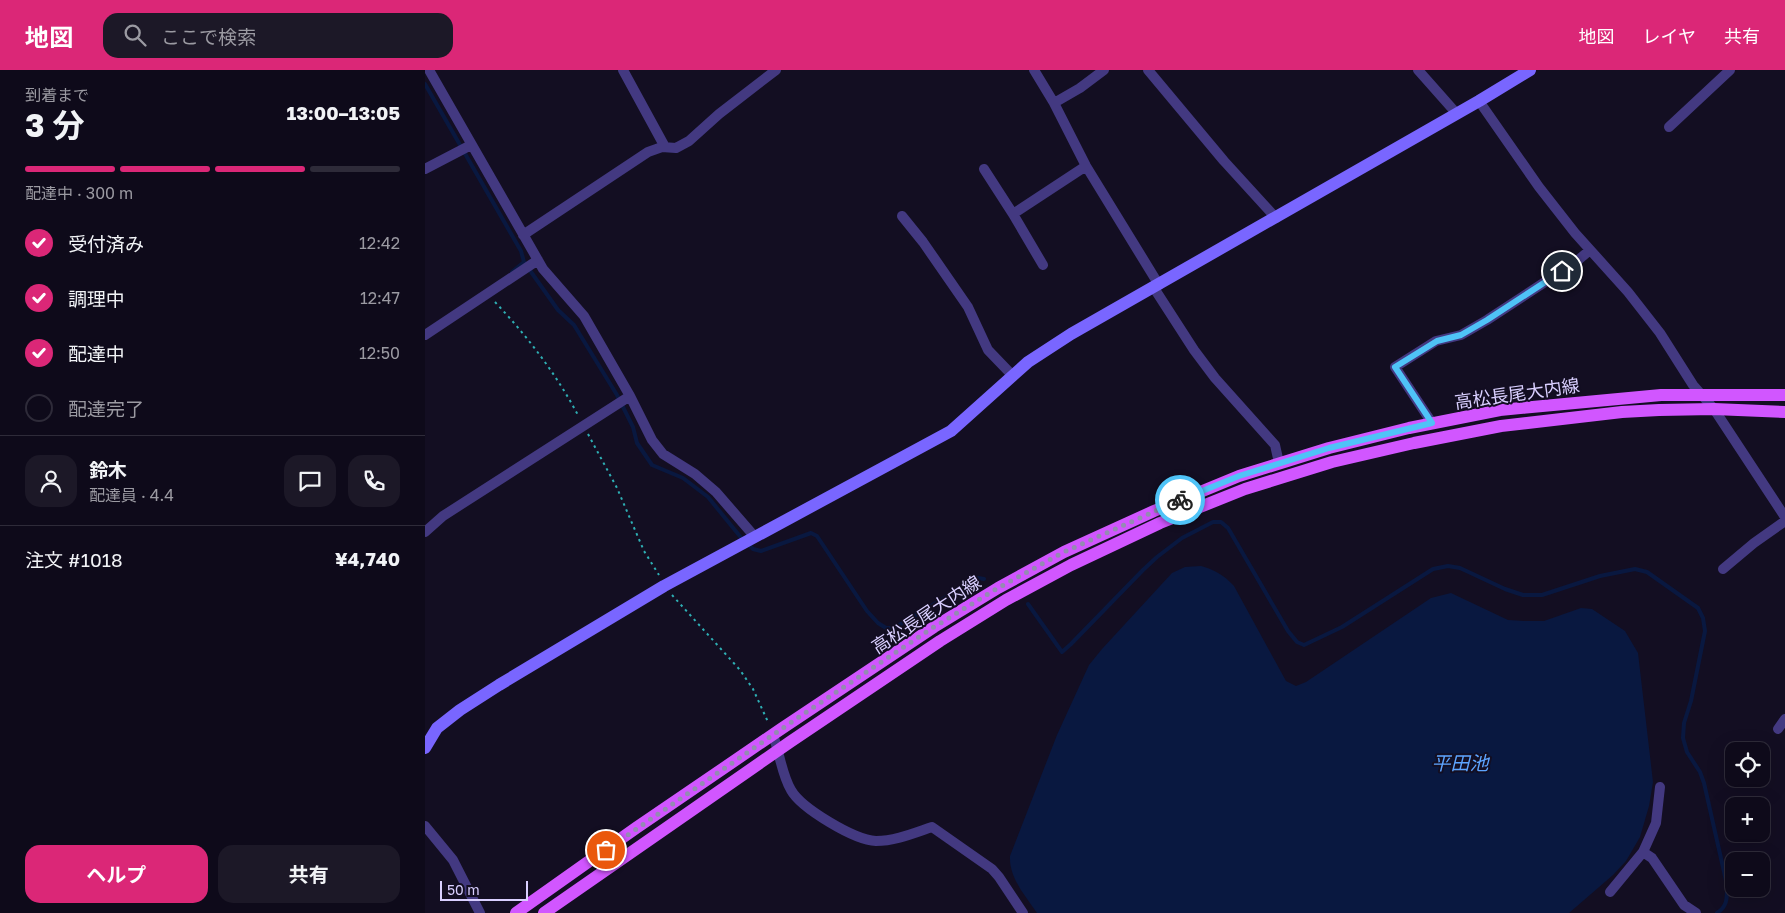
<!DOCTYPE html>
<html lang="ja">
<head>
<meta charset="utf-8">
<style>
  :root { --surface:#0e0a1a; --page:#1c1827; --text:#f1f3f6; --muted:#9b9aa2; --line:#2e2b39; --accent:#db2777 }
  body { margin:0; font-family:"Golos Text","Noto Sans JP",sans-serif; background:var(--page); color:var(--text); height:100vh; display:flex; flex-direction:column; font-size:19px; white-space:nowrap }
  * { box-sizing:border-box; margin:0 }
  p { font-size:16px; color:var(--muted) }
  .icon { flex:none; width:28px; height:28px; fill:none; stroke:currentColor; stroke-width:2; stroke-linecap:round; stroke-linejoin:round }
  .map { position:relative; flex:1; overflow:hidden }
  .drawer { display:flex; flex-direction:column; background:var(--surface); width:425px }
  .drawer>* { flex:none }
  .tools { position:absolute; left:1300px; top:672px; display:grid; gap:10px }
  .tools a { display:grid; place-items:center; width:45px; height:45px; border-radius:10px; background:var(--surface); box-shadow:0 5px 20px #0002,0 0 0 1px var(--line); font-size:25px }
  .scale { position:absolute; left:15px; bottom:12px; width:88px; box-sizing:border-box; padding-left:5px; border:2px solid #d9cfff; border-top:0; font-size:14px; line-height:18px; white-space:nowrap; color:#d9cfff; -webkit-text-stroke:4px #130e22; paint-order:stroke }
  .pin { position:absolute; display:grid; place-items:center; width:42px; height:42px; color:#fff; margin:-21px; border:2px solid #fff; border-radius:50%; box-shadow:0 1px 5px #0007 }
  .courier { position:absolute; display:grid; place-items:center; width:50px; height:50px; margin:-25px; border:4px solid #4fc3f7; border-radius:50%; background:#fff; color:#222; box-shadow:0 1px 6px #0007 }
  .head em { font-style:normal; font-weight:700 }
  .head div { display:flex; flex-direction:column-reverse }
  .head { display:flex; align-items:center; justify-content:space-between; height:85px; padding:0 25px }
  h1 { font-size:32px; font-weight:700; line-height:38px }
  .bar { display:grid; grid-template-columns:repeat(4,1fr); gap:8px 5px; align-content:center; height:60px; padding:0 25px }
  .bar i { height:6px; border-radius:4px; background:var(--line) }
  .bar .on { background:var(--accent) }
  .bar p { grid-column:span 4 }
  .line { display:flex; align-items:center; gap:12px; padding:0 25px; border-top:1px solid var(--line) }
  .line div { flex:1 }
  .round { display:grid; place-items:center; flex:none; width:52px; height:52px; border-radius:15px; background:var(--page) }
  ol { padding:0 25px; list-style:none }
  li { display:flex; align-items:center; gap:15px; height:55px }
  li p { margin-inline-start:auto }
  li .icon { padding:5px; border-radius:50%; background:var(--accent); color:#fff; stroke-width:4 }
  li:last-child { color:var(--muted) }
  li i { width:28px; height:28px; border:2px solid var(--line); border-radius:50% }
  .action { display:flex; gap:10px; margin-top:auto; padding:10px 25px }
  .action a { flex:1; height:58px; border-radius:15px; background:var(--accent); color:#fff; font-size:20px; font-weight:700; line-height:58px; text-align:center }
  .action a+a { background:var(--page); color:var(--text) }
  header { display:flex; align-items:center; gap:30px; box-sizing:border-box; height:70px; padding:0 25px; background:var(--accent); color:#fff }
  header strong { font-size:24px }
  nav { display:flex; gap:28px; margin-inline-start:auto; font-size:18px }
  .search { width:350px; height:45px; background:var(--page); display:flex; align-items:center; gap:12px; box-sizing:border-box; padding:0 18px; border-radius:15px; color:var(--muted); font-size:19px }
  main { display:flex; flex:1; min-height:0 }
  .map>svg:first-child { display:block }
</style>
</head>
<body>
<header>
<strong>地図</strong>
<div class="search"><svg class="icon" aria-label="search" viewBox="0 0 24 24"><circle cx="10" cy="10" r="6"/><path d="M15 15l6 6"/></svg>ここで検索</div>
<nav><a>地図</a><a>レイヤ</a><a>共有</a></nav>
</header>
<main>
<section class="drawer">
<div class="head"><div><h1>3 分</h1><p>到着まで</p></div><em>13:00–13:05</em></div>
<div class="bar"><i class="on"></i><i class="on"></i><i class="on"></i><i></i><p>配達中 · 300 m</p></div>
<ol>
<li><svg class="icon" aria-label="check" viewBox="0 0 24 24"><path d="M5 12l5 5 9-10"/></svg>受付済み<p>12:42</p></li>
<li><svg class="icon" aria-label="check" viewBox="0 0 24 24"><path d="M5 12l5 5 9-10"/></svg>調理中<p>12:47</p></li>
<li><svg class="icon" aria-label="check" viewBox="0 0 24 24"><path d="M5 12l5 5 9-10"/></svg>配達中<p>12:50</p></li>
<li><i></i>配達完了</li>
</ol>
<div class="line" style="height:90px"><a class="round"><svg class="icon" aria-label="person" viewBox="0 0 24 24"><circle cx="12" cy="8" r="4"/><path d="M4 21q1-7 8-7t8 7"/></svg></a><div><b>鈴木</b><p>配達員 · 4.4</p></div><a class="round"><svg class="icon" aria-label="chat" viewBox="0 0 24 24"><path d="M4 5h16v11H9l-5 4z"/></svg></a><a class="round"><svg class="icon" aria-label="phone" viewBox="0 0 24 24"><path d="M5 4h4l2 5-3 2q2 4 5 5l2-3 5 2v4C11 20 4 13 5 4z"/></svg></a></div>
<div class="line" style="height:65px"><div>注文 #1018</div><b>¥4,740</b></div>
<div class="action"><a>ヘルプ</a><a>共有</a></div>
</section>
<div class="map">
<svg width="1360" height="843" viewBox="0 0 1360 843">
  <rect width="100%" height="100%" fill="#130e22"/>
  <path fill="#091840" d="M776 496C790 500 799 505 809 516L861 611 871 616 881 612 1006 528 1026 523 1083 550 1099 551H1119L1156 538 1167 539 1200 561 1213 583 1228 712 1224 736 1215 767 1201 791 1188 805 1144 843H612C600 825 584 808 585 786L632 665 664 595 677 579 747 503 760 497Z"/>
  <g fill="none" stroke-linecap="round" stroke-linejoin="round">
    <path stroke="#091840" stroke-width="4" d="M0 14 96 181 99 192 133 240 149 255 192 325 208 357 212 373 227 395 258 408 283 427 318 470
      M87 202 99 192
      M323 474 328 479 336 481 386 463 392 466 442 541 453 553 461 558H469L553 508 559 509
      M603 534 637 582 646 574 718 500 732 487 757 468 788 452H796L803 458 863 561 872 572 879 575 917 557 1008 499 1023 496 1035 498 1080 519 1098 525H1117L1175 506 1210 499 1222 502 1273 538 1278 548 1280 561 1266 631 1259 653 1258 668 1262 682 1275 702 1279 713 1302 815C1302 827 1303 836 1292 843"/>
    <path stroke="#2eafb4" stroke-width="2" stroke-dasharray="2.5 4" stroke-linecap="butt" d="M70 232C103 267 132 305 154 347
      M163 364 192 418 219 481 234 505
      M247 525 315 600 328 619 343 652"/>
    <path stroke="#433981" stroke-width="10" d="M4 0 118 199 159 246 205 326 227 370 238 384 270 404 291 422 330 467
      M198 0 240 77
      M609 0 629 33 661 96 734 215
      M723 0 799 91 851 148
      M993 0 1032 44
      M1054 31 1114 117 1150 163 1203 222 1235 263 1268 315 1289 339 1360 447
      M629 33 655 18 679 0
      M1244 57 1305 0
      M0 99 46 75
      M559 99 588 144 618 195
      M588 144 661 96
      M477 146 498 172 543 237 563 280 588 306
      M98 165 223 82 237 77 251 78 264 71 294 44 351 0
      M729 218 769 280 790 308 850 375 854 393
      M0 265 113 190
      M1007 353 970 297 1011 271 1036 265 1062 250 1152 191 1165 180
      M0 462 18 446 205 326
      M1298 499 1329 473 1360 451
      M1353 659 1360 649
      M349 668C355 685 357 705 366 720 376 738 429 770 451 771 470 771 489 763 507 757L567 799 574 807 598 843
      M0 756 28 790 55 843
      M1218 782 1227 788 1259 835 1271 843
      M1185 822 1218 782 1231 753 1235 717"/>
    <path stroke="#7966ff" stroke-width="12" d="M0 678 12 658 35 640 74 615 239 516 526 361 603 292 646 264 1054 31 1105 0"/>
    <path stroke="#d156ff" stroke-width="12" d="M91 843 211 758 356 659 509 557 573 518 639 482 729 441 814 406 904 378 984 358 1075 340 1236 325H1360
      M119 843 365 672 515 571 581 530 646 495 735 453 820 419 907 392 989 373 1076 356 1197 342 1234 340 1289 339 1360 342"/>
  </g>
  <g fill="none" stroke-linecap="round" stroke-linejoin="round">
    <path stroke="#948bb2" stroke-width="5" stroke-dasharray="0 9" d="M181 780 371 649 509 557 573 518 639 482 755 430"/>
    <path stroke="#4fc3f7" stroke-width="6" d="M755 430 814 406 904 378 1007 353 970 297 1012 271 1036 265 1062 250 1137 201"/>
  </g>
  <g text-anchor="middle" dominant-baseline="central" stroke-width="4" stroke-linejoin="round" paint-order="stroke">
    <g font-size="18" fill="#d9cfff" stroke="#130e22">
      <text transform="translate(1092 323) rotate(-8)">高松長尾大内線</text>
      <text transform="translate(501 544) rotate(-33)">高松長尾大内線</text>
    </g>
    <g font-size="19" font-style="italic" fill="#5da4ff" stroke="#130e22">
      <text x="1035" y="692">平田池</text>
    </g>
  </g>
</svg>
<div class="tools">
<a><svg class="icon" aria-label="locate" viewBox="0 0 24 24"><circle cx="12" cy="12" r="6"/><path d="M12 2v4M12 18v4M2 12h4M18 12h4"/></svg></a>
<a>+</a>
<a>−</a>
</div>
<div class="scale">50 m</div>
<div class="pin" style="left:181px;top:780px;background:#ea580c"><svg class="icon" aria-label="bag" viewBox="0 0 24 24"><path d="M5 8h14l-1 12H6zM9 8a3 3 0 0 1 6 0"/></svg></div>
<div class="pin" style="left:1137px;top:201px;background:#1f2937"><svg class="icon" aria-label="home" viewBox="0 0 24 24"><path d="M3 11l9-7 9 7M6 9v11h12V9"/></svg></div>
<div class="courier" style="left:755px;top:430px"><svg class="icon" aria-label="bike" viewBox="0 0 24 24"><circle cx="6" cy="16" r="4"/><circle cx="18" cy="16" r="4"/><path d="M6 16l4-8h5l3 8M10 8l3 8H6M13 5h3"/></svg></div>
</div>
</main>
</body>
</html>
